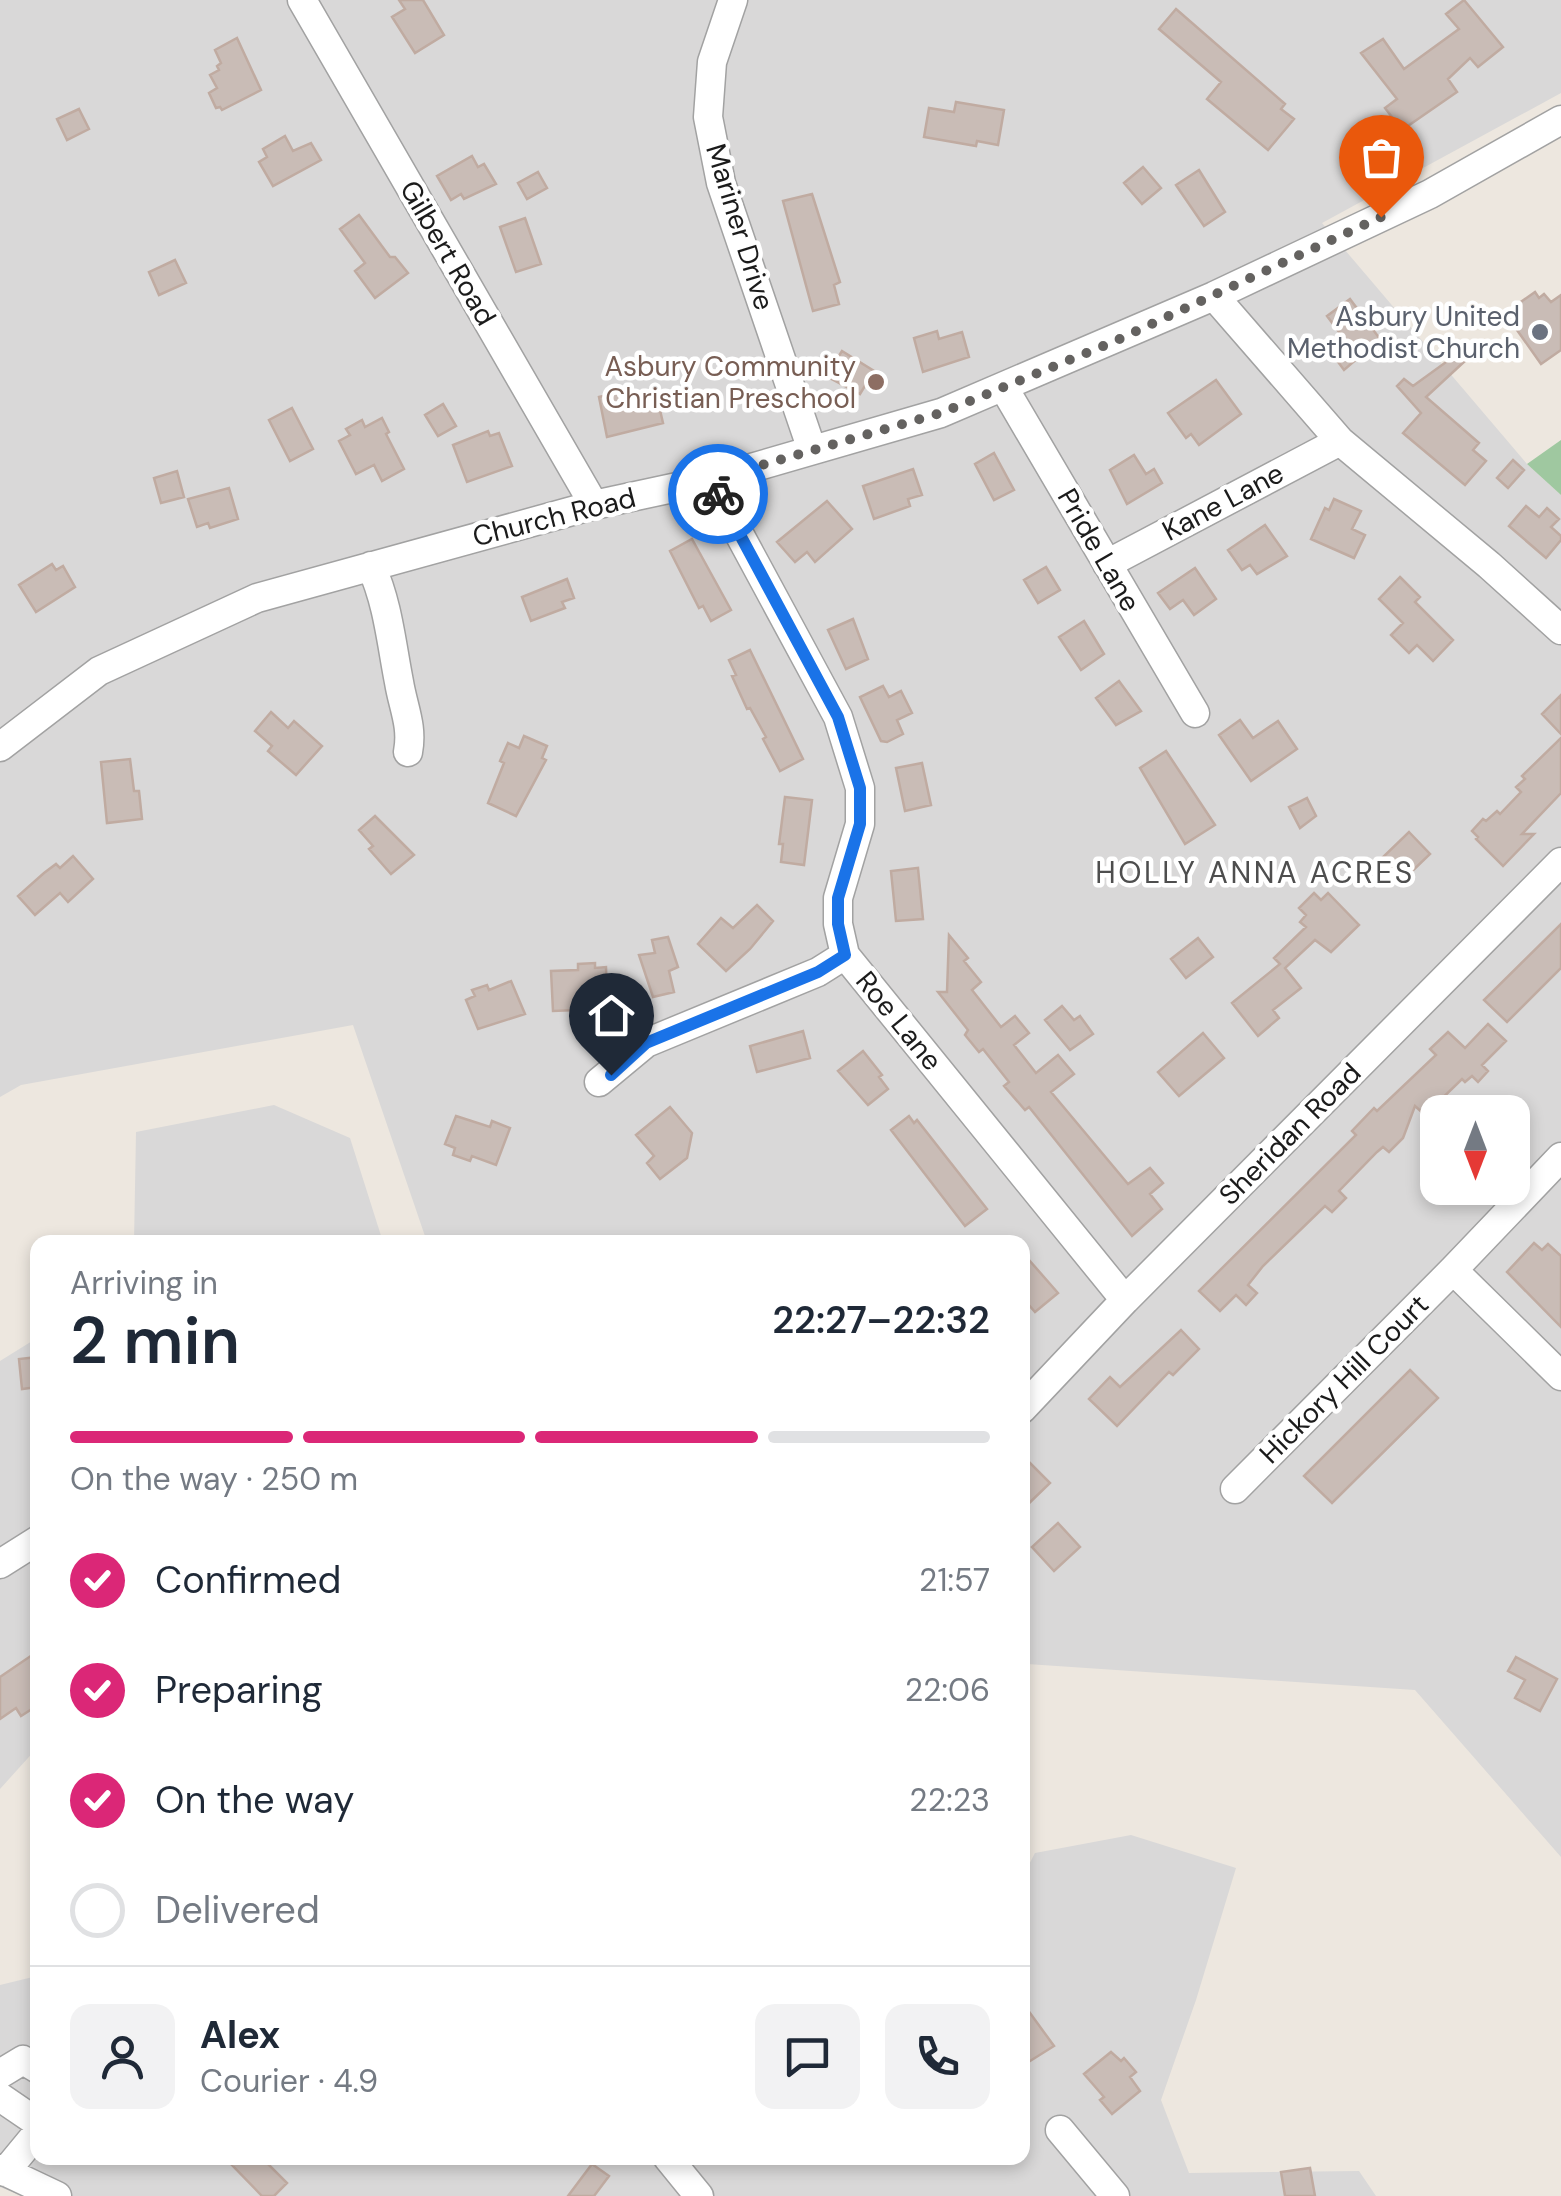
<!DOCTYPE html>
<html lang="en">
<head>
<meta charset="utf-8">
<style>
  :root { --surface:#fff; --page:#f2f2f3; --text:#1f2937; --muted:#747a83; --line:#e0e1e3; --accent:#db2777 }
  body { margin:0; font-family:"DM Sans",sans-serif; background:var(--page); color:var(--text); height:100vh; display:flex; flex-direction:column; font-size:38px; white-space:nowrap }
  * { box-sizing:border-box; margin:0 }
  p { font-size:32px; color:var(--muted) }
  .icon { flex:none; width:55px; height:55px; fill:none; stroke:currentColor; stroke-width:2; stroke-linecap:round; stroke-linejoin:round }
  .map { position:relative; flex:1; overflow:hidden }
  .sheet { position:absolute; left:30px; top:1235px; width:1000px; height:930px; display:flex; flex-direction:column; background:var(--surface); border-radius:20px; box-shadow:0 5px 15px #0003 }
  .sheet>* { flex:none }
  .needle { width:65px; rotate:180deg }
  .buttons { position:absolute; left:1420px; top:1095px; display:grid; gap:20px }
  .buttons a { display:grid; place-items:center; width:110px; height:110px; border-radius:20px; background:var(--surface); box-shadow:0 5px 15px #0003; font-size:50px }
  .pin { position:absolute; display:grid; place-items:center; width:85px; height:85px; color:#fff; margin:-102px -42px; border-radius:50% 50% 50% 0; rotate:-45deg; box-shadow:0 0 10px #0007 }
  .pin .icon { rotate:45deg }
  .courier { position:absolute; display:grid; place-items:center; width:100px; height:100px; margin:-50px; border:8px solid #1a73e8; border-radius:50%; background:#fff; color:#222; box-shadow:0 2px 12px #0007 }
  .head em { font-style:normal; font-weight:600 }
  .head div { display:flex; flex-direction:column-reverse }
  .head { display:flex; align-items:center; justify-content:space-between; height:170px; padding:0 40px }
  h1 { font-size:65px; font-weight:600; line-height:75px }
  .bar { display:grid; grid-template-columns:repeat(4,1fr); gap:15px 10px; align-content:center; height:120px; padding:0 40px }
  .bar i { height:12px; border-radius:8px; background:var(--line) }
  .bar .active { background:var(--accent) }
  .bar p { grid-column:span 4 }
  .line { display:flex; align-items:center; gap:25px; padding:0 40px; border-top:2px solid var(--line) }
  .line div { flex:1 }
  .round { display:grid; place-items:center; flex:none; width:105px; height:105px; border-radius:20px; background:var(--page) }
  ol { padding:0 40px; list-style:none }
  li { display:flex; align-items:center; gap:30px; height:110px }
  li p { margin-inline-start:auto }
  li .icon { padding:10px; border-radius:50%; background:var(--accent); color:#fff; stroke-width:4 }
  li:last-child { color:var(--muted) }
  li i { width:55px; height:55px; border:5px solid var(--line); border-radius:50% }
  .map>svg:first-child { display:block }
</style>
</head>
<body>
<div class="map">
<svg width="1561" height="2196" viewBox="0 0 1561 2196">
  <rect width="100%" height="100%" fill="#ede7df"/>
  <path fill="#d9d8d8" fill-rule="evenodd" d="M0 0H1561V93L1322 223 1527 464 1561 495V1857L1415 1690 1027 1664 1023 1667 1022 1242H427L353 1025 21 1085 0 1097ZM1438 1112H1512V1188H1438Z
    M274 1105 350 1138 383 1242H134L136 1132Z
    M37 1338V1748L0 1789V1361Z
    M1131 1835 1236 1868 1196 2000 1161 2100 1189 2173 1359 2171 1376 2196H22L0 2187V1985L37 1976 38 2158H1022L1023 1876 1035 1853Z"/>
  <path fill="#9fc8a0" d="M1561 440V495L1527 464Z"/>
  <path fill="#c9bcb6" stroke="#c0aba1" stroke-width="2.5" d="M399 0H423L444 35 415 53 392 17 405 9Z
    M1464 0 1503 47 1478 67 1470 58 1448 79 1457 92 1402 130 1385 108 1397 99 1361 53 1383 39 1404 69 1459 29 1446 14Z
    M1176 9 1285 104 1281 109 1294 119 1268 150 1207 99 1221 82 1159 29Z
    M237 38 261 90 222 110 220 107 216 108 209 93 217 88 210 75 219 70 217 66 221 63 215 50Z
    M956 102 1004 110 998 145 977 141 976 146 924 137 929 108 954 112Z
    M79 109 89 129 67 140 57 119Z
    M285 136 293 151 311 143 321 160 273 186 259 162 267 157 263 149Z
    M472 156 478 167 484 164 496 184 464 199 461 194 451 200 437 176Z
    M1143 167 1161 188 1142 204 1124 183Z
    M1199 170 1225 212 1204 226 1176 185Z
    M538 172 547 188 527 199 518 183Z
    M812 194 840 282 834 285 839 304 813 311 783 201Z
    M359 215 390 257H395L408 273 375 298 355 271 365 263 340 229Z
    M525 218 541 264 516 272 500 227Z
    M175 260 186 283 159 295 149 272Z
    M1535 292 1539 298 1544 294 1551 302 1561 295V350L1541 364 1505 313Z
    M1350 299 1380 339 1344 370 1327 347 1342 336 1327 316Z
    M937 331 939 339 962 332 969 357 923 372 914 338Z
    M842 351 874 371 860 394 826 376Z
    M1460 352 1466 360 1426 397 1479 443 1473 450 1486 461 1465 485 1403 433 1421 413 1397 386 1404 379 1413 386Z
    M1216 380 1241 414 1199 445 1191 434 1186 438 1168 413Z
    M620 392 622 404 657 397 663 423 607 437 599 397Z
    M443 404 456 426 438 436 425 415Z
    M292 408 313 449 290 461 269 420Z
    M382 418 389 432 386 434 404 469 382 481 374 465 356 474 339 441 350 435 346 429 362 420 365 427Z
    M488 431 490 436 499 433 512 466 467 482 453 445Z
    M994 453 1014 490 994 500 975 464Z
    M1134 455 1146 474 1154 469 1162 483 1127 504 1110 470Z
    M1513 460 1524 470 1508 488 1497 478Z
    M913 469 922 495 908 499 910 506 874 519 863 486Z
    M177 471 184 497 161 503 154 478Z
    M229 488 238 519 210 528 208 523 197 527 188 499Z
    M1334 499 1361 511 1352 529 1365 535 1354 558 1311 539 1325 508 1329 510Z
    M827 501 852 529 815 562 807 552 795 562 777 542Z
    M1526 506 1539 517 1547 508 1559 519 1551 527 1561 536V540L1546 558 1509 526Z
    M1265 525 1287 556 1257 574 1250 565 1242 570 1228 550Z
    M692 539 731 610 711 621 703 606 699 608 670 551Z
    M52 564 56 570 63 566 75 587 36 612 19 585Z
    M1046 567 1060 590 1038 603 1024 580Z
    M1195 568 1216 599 1194 615 1183 600 1170 609 1158 593Z
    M1400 577 1420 597 1415 602 1453 640 1433 661 1417 645 1409 653 1391 635 1403 623 1379 599Z
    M567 579 574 598 562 602 565 608 531 621 522 597Z
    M853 619 868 659 846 669 828 630Z
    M1084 621 1104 654 1081 670 1059 637Z
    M750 650 803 759 780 771 763 739 766 737 750 708 747 709 732 676 736 675 729 660Z
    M1119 681 1141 711 1116 725 1096 698Z
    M883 686 889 697 901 691 912 713 897 720 903 734 887 742 881 741 860 697Z
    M1561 695V734L1542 714Z
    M271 712 288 728 294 721 322 746 296 775 268 751 272 746 255 731Z
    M1240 720 1253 738 1278 721 1297 749 1251 781 1219 735Z
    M524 736 547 746 542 758 546 760 516 816 488 803 504 763 500 761 508 743 519 748Z
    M1561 738V793L1522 834H1534L1503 866 1476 839 1478 837 1472 831 1483 819 1486 821 1497 811 1500 814 1521 792 1516 787 1525 779 1522 776Z
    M1166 751 1215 825 1185 844 1140 768Z
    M130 759 134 791H139L142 819 107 823 101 762Z
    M922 763 931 805 905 811 896 768Z
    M785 797 812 800 804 865 781 862 783 844H779Z
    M1307 798 1316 816 1300 828 1289 807Z
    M375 816 414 855 391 874 369 849 373 846 359 830Z
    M1409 832 1430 854 1402 881 1381 859Z
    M73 856 93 879 68 902 60 893 35 915 18 896 44 873 56 864 60 868Z
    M918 868 923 919 896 921 891 871Z
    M1314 893 1321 900 1328 893 1359 925 1331 952 1315 940 1285 968 1301 988 1273 1010 1279 1018 1258 1036 1232 1003 1280 964 1274 958 1306 927 1300 922 1306 915 1299 908Z
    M757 905 773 921 750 949 726 971 698 944 721 918 733 928Z
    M1561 924V968L1507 1022 1484 1000Z
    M949 935 968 958 964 961 981 982 972 990 1001 1027 1015 1016 1029 1033 1014 1045 1036 1073 1058 1055 1074 1074 1051 1092 1128 1184 1150 1168 1163 1183 1150 1194 1162 1209 1132 1236 1029 1107 1025 1110 1004 1086 1009 1082 983 1049 979 1052 965 1035 968 1030 938 992H947Z
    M668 937 678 967 669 971 674 992 653 997 639 955 655 953 652 940Z
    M1198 938 1213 957 1186 978 1171 959Z
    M595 963V968L606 967 607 999 575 1002 576 1010 553 1011 551 971 578 970V964Z
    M511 981 525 1014 478 1029 466 1000 475 996 472 990 487 985 489 990Z
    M1062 1006 1074 1020 1080 1016 1093 1034 1070 1050 1045 1020Z
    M1488 1024 1506 1041 1482 1065 1488 1071 1478 1082 1472 1076 1465 1082 1462 1079 1425 1115 1415 1106 1403 1138 1389 1152 1383 1147 1377 1152 1339 1191 1346 1198 1332 1212 1325 1206 1263 1266 1248 1285 1257 1293 1246 1305 1236 1295 1220 1311 1199 1291 1356 1135 1352 1131 1374 1108 1377 1111 1436 1055 1430 1049 1448 1032 1465 1048Z
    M803 1031 810 1058 757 1072 750 1046Z
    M1203 1033 1224 1058 1179 1096 1158 1072Z
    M863 1051 882 1075 879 1077 888 1089 868 1105 838 1071Z
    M670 1107 692 1133 687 1158 660 1179 647 1163 654 1156 636 1135Z
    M456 1116 490 1127 492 1121 510 1128 496 1165 472 1156 470 1161 453 1155 455 1148 445 1144Z
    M909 1116 914 1123 917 1120 987 1209 965 1226 891 1130Z
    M1534 1243 1542 1250 1548 1244 1561 1256V1327L1507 1272Z
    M1022 1252 1058 1293 1035 1312 1022 1297Z
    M1181 1330 1199 1349 1173 1375 1169 1372 1117 1426 1089 1399 1110 1377 1120 1387Z
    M38 1357V1387L22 1389 19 1359Z
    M1410 1370 1438 1398 1332 1503 1304 1476Z
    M1022 1455 1050 1483 1022 1510Z
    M1058 1523 1080 1547 1054 1571 1032 1547Z
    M38 1651V1705L21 1716 16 1708 0 1719V1677Z
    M1516 1657 1557 1679 1540 1711 1515 1698 1525 1680 1508 1671Z
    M1022 2002 1054 2046 1022 2066Z
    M1111 2052 1121 2061 1124 2058 1136 2072 1130 2077 1140 2091 1112 2114 1100 2100 1104 2097 1084 2074Z
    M240 2158H262L287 2183 274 2196H262L232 2165Z
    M592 2164 609 2176 594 2196H568Z
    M1310 2168 1315 2196H1285L1281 2172Z"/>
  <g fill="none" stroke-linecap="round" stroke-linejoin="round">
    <g stroke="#a2a2a2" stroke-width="31">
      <path id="minor" d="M302 0 594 505
        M733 0 712 62 708 117 721 183 812 450
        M1214 296 1340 441 1489 565 1561 630
        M1004 388 1195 713
        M710 480 838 717 860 788V824L838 898V924L845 955 1125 1300
        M1107 564 1340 441
        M371 566C388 604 391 641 399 682 403 707 413 726 408 752
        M0 747 99 671 257 598 594 505 710 480 941 413 1214 296 1430 194 1561 120
        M599 1082 646 1043 818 972 845 955
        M1561 1157 1453 1270 1561 1376
        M1022 1409 1125 1300 1561 862
        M1235 1489 1453 1270
        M0 1564 38 1540
        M0 2074 23 2060 38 2069
        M0 2097 38 2123
        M1060 2130 1115 2196
        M668 2158 699 2196
        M0 2169 57 2196
        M5 2172 38 2132"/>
    </g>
    <use href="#minor" stroke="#fff" stroke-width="28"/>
  </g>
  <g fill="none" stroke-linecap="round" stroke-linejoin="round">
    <path stroke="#646260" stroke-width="10" stroke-dasharray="0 18" d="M718 494 710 480 941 413 1113 342 1381 217"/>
    <path stroke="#1a73e8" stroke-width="12" d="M611 1075 646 1043 818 972 845 955 838 924V898L860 824V788L838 717 718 494"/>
  </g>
  <circle fill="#6b7280" stroke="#fff" stroke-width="4" cx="1540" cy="332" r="10"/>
  <circle fill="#8d6e63" stroke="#fff" stroke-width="4" cx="876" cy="382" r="10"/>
  <g text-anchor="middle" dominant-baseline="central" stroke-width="9" stroke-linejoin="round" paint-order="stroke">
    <g font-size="28" fill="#1b1b1b" stroke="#fff">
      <text transform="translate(740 227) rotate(73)">Mariner Drive</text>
      <text transform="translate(448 253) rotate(60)">Gilbert Road</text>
      <text transform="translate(1223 502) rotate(-28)">Kane Lane</text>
      <text transform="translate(554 517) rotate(-14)">Church Road</text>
      <text transform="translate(1099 550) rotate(60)">Pride Lane</text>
      <text transform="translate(899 1021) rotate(51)">Roe Lane</text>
      <text transform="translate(1290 1134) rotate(-45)">Sheridan Road</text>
      <text transform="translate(1344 1379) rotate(-45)">Hickory Hill Court</text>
    </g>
    <g font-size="28" fill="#5b616d" stroke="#fff" text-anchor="end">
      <text x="1520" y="316">Asbury United<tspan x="1520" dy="32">Methodist Church</tspan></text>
    </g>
    <g font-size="28" fill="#785e54" stroke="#fff" text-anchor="end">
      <text x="856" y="366">Asbury Community<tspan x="856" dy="32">Christian Preschool</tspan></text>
    </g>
    <g font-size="30" letter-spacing="2.5" fill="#4e4e4e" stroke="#fff">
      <text x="1255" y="872">HOLLY ANNA ACRES</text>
    </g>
  </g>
</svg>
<div class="buttons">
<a><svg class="needle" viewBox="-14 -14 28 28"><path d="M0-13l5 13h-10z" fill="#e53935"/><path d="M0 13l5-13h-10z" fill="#747a83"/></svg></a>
</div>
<div class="pin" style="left:1381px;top:217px;background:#ea580c"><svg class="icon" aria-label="bag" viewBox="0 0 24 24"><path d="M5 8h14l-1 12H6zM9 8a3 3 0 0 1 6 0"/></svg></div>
<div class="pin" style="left:611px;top:1075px;background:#1f2937"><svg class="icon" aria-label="home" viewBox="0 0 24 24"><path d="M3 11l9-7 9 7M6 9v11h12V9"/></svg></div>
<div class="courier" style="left:718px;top:494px"><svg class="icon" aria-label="bike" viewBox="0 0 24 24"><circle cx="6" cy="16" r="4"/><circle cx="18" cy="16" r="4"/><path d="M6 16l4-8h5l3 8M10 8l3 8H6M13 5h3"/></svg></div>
<section class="sheet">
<div class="head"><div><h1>2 min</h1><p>Arriving in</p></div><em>22:27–22:32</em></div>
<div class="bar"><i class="active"></i><i class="active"></i><i class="active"></i><i></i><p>On the way · 250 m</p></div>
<ol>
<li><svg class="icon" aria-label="check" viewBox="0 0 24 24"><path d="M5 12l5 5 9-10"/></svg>Confirmed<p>21:57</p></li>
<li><svg class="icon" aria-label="check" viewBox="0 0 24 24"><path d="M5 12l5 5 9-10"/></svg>Preparing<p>22:06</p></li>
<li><svg class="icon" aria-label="check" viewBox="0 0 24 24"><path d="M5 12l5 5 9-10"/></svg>On the way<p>22:23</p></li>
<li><i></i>Delivered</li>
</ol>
<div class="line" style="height:180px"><a class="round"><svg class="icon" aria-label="person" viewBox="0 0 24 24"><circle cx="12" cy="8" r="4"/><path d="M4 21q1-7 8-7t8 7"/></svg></a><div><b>Alex</b><p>Courier · 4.9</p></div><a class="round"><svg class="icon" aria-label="chat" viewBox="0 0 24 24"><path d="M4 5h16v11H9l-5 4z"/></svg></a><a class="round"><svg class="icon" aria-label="phone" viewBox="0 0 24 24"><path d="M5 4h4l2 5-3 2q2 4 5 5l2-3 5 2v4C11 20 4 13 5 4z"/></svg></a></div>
</section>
</div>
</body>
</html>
